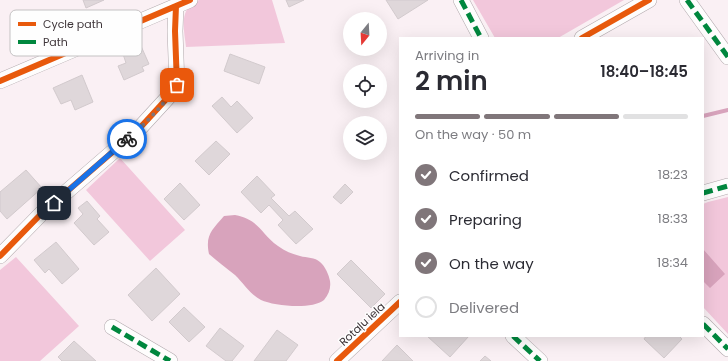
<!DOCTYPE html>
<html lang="en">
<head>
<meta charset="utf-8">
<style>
  :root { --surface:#fff; --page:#f7f7f7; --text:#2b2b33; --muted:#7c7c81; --line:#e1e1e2; --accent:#80767a }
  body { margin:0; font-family:Poppins,sans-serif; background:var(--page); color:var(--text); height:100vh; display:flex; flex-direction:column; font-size:15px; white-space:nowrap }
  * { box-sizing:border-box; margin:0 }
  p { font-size:13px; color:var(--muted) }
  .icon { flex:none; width:22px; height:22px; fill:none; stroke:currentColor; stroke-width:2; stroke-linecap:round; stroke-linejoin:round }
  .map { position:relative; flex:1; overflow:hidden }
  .details { position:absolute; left:399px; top:37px; width:305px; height:300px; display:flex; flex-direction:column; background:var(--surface); border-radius:0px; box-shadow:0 4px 16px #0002 }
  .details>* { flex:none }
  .needle { width:26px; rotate:198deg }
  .fabs { position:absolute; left:343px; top:12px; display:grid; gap:8px }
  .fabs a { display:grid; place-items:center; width:44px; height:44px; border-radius:50%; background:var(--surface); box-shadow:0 4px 16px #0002; font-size:20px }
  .pin { position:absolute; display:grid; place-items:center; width:34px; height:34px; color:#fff; margin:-17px; border-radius:8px; box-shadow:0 2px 6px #0006 }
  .courier { position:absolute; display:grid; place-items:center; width:40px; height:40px; margin:-20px; border:3px solid #1a73e8; border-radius:50%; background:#fff; color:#222; box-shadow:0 1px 5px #0007 }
  .overview em { font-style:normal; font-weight:600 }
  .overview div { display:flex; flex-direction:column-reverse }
  .overview { display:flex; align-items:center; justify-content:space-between; height:68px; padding:0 16px }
  h1 { font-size:26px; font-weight:600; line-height:30px }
  .bar { display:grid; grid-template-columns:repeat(4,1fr); gap:6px 4px; align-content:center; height:48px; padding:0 16px }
  .bar i { height:5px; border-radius:3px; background:var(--line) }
  .bar .selected { background:var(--accent) }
  .bar p { grid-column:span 4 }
  ol { padding:0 16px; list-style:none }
  li { display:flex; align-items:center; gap:12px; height:44px }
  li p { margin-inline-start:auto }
  li .icon { padding:4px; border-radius:50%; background:var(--accent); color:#fff; stroke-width:4 }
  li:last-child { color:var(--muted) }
  li i { width:22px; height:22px; border:2px solid var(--line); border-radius:50% }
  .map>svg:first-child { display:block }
</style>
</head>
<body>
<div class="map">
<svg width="728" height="361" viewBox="0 0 728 361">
  <rect width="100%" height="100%" fill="#faf0f4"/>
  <path fill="#f2c7db" d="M199 0H272L285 43 186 47C184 29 178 8 199 0Z
    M473 0H624L558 38H495Z
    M120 158 185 230 150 261 86 190Z
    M728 197V334L703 307V204L708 202Z
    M16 257 79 326 40 361H0V270Z"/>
  <path fill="#d8a3bc" d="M235 215C260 220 260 233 278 246 285 251 292 254 300 256 307 258 315 257 320 262 325 266 329 275 330 281 331 288 329 294 324 300 312 310 274 306 261 300 250 294 244 284 235 275 226 268 217 261 209 254 205 235 212 230 224 216Z
    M703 249 725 274 710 288 703 281Z"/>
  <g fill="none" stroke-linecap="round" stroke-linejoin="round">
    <path stroke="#d8a3bc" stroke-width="4" d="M703 116 728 110"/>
  </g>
  <path fill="#dfd7da" stroke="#d2cacd" d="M83 0H104L86 8Z
    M286 0H304L289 7Z
    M386 0H428L398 19Z
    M141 46 149 64 142 67 144 71 124 80 118 66 126 63 123 54 129 52 128 50 133 48 134 49Z
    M230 54 265 67 259 84 224 71Z
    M82 75 93 102 75 110 71 100 61 104 53 88Z
    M222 97 231 107 237 101 253 118 237 133 212 106Z
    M216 141 230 154 209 175 195 161Z
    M26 170 42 188 7 219 0 211V192Z
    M257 176 275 195 271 198 289 216 295 211 313 229 296 244 278 225 283 220 269 205 261 213 241 192Z
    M180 183 200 205 184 220 164 199Z
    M345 184 353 192 341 204 333 197Z
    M87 201 100 216 97 219 109 232 94 245 74 223 83 214 78 208Z
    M56 242 79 269 62 284 49 269 45 273 34 260Z
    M351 260 385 294 371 308 337 274Z
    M156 268 180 294 152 321 128 295Z
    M184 307 205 327 189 342 169 322Z
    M220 328 244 346 232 361H226L206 346Z
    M277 330 298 345 286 361H254Z
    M427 336H469L450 357Z
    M646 336H679L682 339 664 358 644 339Z
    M74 341 96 361H62L58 357Z
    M397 345 413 361H382Z
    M485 356 491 361H480Z"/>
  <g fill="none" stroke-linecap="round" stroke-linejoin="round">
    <g stroke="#b1a8ac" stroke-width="16">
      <path id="street" d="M461 0 481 38
        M687 0 728 57
        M582 38 649 0
        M0 81 190 0
        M703 193 728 186
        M0 256 42 213 138 130 171 94 177 85 175 31 176 6
        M703 324 728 349
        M112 327 170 361
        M513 336 540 361
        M337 361 400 302"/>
    </g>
    <use href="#street" stroke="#fefdfd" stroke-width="15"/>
    <path stroke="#00873e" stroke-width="5" stroke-dasharray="10 5" stroke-linecap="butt" d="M461 0 481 38
      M687 0 728 57
      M703 193 728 186
      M703 324 728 349
      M112 327 170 361
      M513 336 540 361"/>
    <g stroke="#fefefe" stroke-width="8">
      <path id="cycleway" d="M582 38 649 0
        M0 81 190 0
        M0 256 42 213 138 130 171 94 177 85 175 31 176 6
        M337 361 400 302"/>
    </g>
    <use href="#cycleway" stroke="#e8590c" stroke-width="6"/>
  </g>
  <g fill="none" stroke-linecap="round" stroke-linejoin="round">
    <path stroke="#80767a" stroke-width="4" stroke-dasharray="0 7.2" d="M127 139C145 124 164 105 177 85"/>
    <path stroke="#1a73e8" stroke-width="5" d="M54 203 127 139"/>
  </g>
  <g text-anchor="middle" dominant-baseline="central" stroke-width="3" stroke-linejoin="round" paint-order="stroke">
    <g font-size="11" fill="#3e3539" stroke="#fefefe">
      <text transform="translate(362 324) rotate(-43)">Rotaļu iela</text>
    </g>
  </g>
  <rect x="10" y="10" width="132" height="46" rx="6" fill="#fefefe" stroke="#c4c2c3" stroke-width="1"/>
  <rect x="18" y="22" width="18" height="4" fill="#e8590c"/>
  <rect x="18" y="40" width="18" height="4" fill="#00873e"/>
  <g font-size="11" fill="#3e3539">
    <text x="43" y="28">Cycle path</text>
    <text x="43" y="46">Path</text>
  </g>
</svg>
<div class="fabs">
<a><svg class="needle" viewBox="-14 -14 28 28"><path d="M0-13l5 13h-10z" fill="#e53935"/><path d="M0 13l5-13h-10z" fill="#7c7c81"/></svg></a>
<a><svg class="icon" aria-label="locate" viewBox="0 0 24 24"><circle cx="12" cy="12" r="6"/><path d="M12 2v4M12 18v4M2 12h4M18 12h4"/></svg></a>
<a><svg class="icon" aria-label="layers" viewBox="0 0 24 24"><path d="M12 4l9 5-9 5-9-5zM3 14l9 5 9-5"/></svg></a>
</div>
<div class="pin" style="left:177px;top:85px;background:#ea580c"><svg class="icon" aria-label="bag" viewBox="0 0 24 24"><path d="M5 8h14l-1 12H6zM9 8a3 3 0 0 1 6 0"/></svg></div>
<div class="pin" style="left:54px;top:203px;background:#1f2937"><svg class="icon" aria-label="home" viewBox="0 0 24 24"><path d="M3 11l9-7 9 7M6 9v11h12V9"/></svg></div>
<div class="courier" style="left:127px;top:139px"><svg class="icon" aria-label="bike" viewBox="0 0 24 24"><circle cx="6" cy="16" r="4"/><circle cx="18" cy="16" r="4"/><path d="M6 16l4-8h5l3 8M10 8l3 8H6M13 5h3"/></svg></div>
<section class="details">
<div class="overview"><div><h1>2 min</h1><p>Arriving in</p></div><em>18:40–18:45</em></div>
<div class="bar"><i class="selected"></i><i class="selected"></i><i class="selected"></i><i></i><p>On the way · 50 m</p></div>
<ol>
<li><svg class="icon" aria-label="check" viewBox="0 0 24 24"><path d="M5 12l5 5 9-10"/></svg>Confirmed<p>18:23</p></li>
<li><svg class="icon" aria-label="check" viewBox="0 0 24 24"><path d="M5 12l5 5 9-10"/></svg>Preparing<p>18:33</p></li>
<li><svg class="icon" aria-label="check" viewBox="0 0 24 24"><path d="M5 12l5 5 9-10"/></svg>On the way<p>18:34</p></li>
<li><i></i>Delivered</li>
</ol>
</section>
</div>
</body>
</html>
